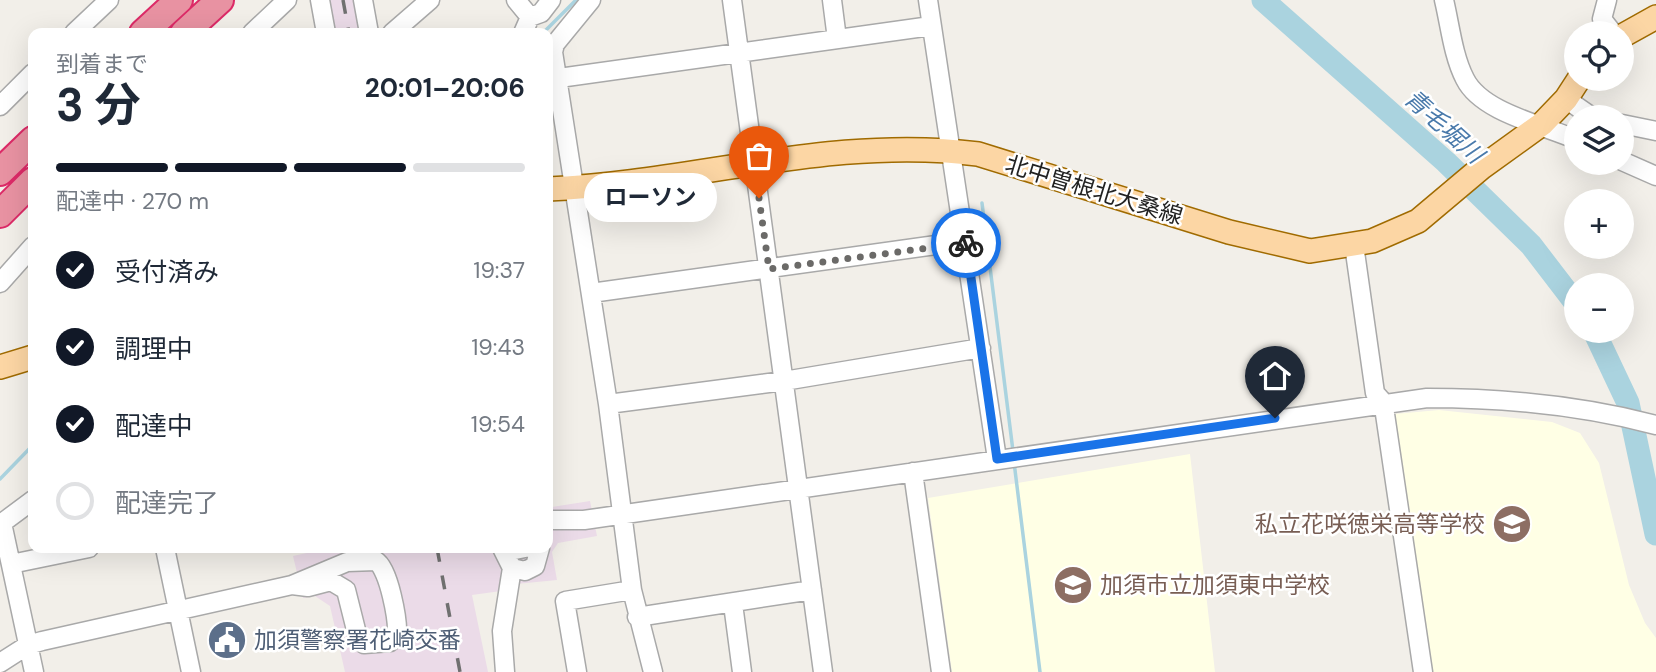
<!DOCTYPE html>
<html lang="ja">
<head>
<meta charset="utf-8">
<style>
  :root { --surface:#fff; --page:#f2f2f3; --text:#1f2937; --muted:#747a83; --line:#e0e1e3; --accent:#111827 }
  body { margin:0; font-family:"DM Sans","Noto Sans JP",sans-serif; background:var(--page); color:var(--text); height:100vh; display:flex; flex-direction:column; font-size:26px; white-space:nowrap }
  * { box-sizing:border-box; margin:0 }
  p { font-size:23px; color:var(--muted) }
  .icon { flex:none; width:38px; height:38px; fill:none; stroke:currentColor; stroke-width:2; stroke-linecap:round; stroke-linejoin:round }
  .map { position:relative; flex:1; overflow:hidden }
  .side { position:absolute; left:28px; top:28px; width:525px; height:525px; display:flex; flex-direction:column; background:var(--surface); border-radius:14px; box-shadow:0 7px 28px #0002 }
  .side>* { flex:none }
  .buttons { position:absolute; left:1564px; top:21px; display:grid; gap:14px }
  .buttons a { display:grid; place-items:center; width:70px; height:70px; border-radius:50%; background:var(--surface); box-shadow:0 7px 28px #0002; font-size:35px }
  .pin { position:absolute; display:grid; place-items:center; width:60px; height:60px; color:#fff; margin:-72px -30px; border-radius:50% 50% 50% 0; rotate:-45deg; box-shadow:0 0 7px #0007 }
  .pin .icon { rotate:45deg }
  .courier { position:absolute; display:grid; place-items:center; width:70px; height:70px; margin:-35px; border:5px solid #1a73e8; border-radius:50%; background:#fff; color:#222; box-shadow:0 2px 9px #0007 }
  .bubble { position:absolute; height:49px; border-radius:24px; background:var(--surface); box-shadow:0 7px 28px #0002; font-size:23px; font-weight:700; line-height:49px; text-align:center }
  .head em { font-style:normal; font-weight:700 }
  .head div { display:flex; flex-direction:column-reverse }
  .head { display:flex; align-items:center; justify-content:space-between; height:119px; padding:0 28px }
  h1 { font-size:46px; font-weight:700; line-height:52px }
  .bar { display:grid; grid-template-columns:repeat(4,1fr); gap:10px 7px; align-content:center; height:84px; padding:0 28px }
  .bar i { height:9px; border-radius:5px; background:var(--line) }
  .bar .selected { background:var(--accent) }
  .bar p { grid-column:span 4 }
  ol { padding:0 28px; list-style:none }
  li { display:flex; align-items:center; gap:21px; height:77px }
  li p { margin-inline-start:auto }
  li .icon { padding:7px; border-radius:50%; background:var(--accent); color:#fff; stroke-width:4 }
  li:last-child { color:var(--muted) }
  li i { width:38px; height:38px; border:4px solid var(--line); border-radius:50% }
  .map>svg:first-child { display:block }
</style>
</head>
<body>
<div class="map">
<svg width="1656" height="672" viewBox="0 0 1656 672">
  <rect width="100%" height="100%" fill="#f2efe9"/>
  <path fill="#ebdbe8" d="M326 0H356L362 33H331Z
    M590 501 597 536 558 543 552 552 557 580 516 584 515 589 472 595 488 672H345L330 606 315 596 303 598 293 556 330 548H548V503L552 507Z"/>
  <path fill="#ffffe5" d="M1439 410 1552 422 1580 433 1599 463 1629 585 1645 623 1656 638V672H1432L1395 414Z
    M1190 454 1215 672H952L928 498Z"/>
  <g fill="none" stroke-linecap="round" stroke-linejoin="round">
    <path stroke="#aad3df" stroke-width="3.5" d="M543 33 576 0
      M982 203 1013 451
      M1014 462 1040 672
      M0 479 33 445"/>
    <path stroke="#aad3df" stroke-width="23" d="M1263 0 1446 162 1531 245 1577 305
      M1594 331 1628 403 1656 534"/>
    <g stroke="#a9a9a9" stroke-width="21">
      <path id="minor" d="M320 0 326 33
        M363 0 369 33
        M516 0 530 17 523 33
        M591 0 555 44 553 52 608 404 632 590 653 672
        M732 0 823 672
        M832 0 837 39
        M928 0 997 459
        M1444 0C1450 25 1453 56 1465 79 1482 113 1544 125 1577 140
        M1607 0 1602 19 1613 33
        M530 17 541 13 551 0
        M74 33 109 0
        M252 33 287 0
        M392 33 430 0
        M559 78 931 26
        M1566 99 1592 117
        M0 106 33 73
        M1622 124 1656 131
        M1622 161 1656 176
        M1354 245 1375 393 1383 402 1385 414 1423 672
        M0 283 33 246
        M591 293 965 241
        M608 404 784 381 981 348
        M913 472 941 672
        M33 500 2 523 34 672
        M548 520H584L1427 398C1505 398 1580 405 1656 425
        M165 548 191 672
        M502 548 512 568 525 571 535 566 540 548
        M504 548 510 551 525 548
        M11 564 89 548
        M733 604 742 672
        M637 617 812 590
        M0 663 28 645 42 641 292 585 308 587 331 581 346 590 357 634 364 644 390 642 397 635C398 620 389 569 376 561L347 562 292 585
        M505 672 502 631 512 568
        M577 672 565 601 632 590"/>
    </g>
    <g stroke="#a06b00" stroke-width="26">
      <path id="major" d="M1622 36 1656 17
        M548 189C692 183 833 135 978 154L1229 232 1310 251 1372 241 1418 221 1481 168 1542 124 1566 99 1579 79
        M0 367 33 357"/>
    </g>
    <g stroke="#dc2a67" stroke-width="30">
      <path id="highway" d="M143 33 179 0
        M184 33 220 0
        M0 172 33 140
        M0 214 33 181"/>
    </g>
    <use href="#minor" stroke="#fff" stroke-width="18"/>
    <use href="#major" stroke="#fcd6a4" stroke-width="23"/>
    <use href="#highway" stroke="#e892a2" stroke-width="26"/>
    <path stroke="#707070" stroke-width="3.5" stroke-dasharray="14 14" stroke-linecap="butt" d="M343 0 349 33
      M437 548 460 672"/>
  </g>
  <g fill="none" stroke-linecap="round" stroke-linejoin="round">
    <path stroke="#6b6a68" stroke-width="7" stroke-dasharray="0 12.6" d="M759 198 769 269 966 243"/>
    <path stroke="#1a73e8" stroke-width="9" d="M966 243 997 459 1275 418"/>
  </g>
  <defs>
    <g id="school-disc" transform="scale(2.0125)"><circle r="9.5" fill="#8d6e63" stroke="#fff"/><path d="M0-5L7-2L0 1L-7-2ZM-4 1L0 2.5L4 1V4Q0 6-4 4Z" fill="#fff"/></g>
    <g id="civic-disc" transform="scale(2.0125)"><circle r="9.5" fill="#5c6f8a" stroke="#fff"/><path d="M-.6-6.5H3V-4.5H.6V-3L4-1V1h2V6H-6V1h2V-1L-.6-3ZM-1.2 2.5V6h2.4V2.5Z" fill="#fff"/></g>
  </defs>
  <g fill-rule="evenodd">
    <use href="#school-disc" x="1512" y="524"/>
    <use href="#school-disc" x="1073" y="585"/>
    <use href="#civic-disc" x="227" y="640"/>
  </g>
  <g text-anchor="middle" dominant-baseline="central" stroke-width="5" stroke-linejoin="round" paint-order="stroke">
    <g font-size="23" fill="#222" stroke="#fff">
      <text transform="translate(1094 190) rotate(17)">北中曽根北大桑線</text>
    </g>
    <g font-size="23" fill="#785e54" stroke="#fff" text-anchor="end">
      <text x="1485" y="524">私立花咲徳栄高等学校</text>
      <text x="1100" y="585" text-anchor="start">加須市立加須東中学校</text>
    </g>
    <g font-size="23" fill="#4e5e75" stroke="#fff" text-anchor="start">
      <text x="254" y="640">加須警察署花崎交番</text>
    </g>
    <g font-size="24" font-style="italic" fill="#4a7aab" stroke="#fff">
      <text transform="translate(1444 126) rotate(42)">青毛堀川</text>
    </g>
  </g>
</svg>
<div class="buttons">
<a><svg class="icon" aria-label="locate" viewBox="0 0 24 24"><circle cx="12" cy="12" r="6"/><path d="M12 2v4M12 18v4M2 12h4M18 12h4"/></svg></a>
<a><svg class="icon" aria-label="layers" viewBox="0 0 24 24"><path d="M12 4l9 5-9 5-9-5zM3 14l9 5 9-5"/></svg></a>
<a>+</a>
<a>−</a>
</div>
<div class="pin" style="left:759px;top:198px;background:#ea580c"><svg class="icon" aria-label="bag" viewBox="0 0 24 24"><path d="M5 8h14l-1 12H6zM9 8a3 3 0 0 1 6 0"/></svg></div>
<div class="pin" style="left:1275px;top:418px;background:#1f2937"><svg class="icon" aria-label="home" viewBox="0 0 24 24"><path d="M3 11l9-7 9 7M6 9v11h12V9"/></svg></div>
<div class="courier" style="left:966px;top:243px"><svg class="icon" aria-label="bike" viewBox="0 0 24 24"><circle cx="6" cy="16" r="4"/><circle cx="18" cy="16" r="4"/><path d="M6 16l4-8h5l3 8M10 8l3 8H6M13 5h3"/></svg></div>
<div class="bubble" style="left:584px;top:173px;width:133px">ローソン</div>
<section class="side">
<div class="head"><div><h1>3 分</h1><p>到着まで</p></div><em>20:01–20:06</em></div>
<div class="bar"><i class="selected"></i><i class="selected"></i><i class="selected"></i><i></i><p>配達中 · 270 m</p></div>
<ol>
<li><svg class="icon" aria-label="check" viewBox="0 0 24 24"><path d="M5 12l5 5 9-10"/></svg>受付済み<p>19:37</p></li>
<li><svg class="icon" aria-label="check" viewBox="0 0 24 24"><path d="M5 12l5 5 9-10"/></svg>調理中<p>19:43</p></li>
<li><svg class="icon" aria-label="check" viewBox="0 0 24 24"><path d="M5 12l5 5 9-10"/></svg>配達中<p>19:54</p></li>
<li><i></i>配達完了</li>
</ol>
</section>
</div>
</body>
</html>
